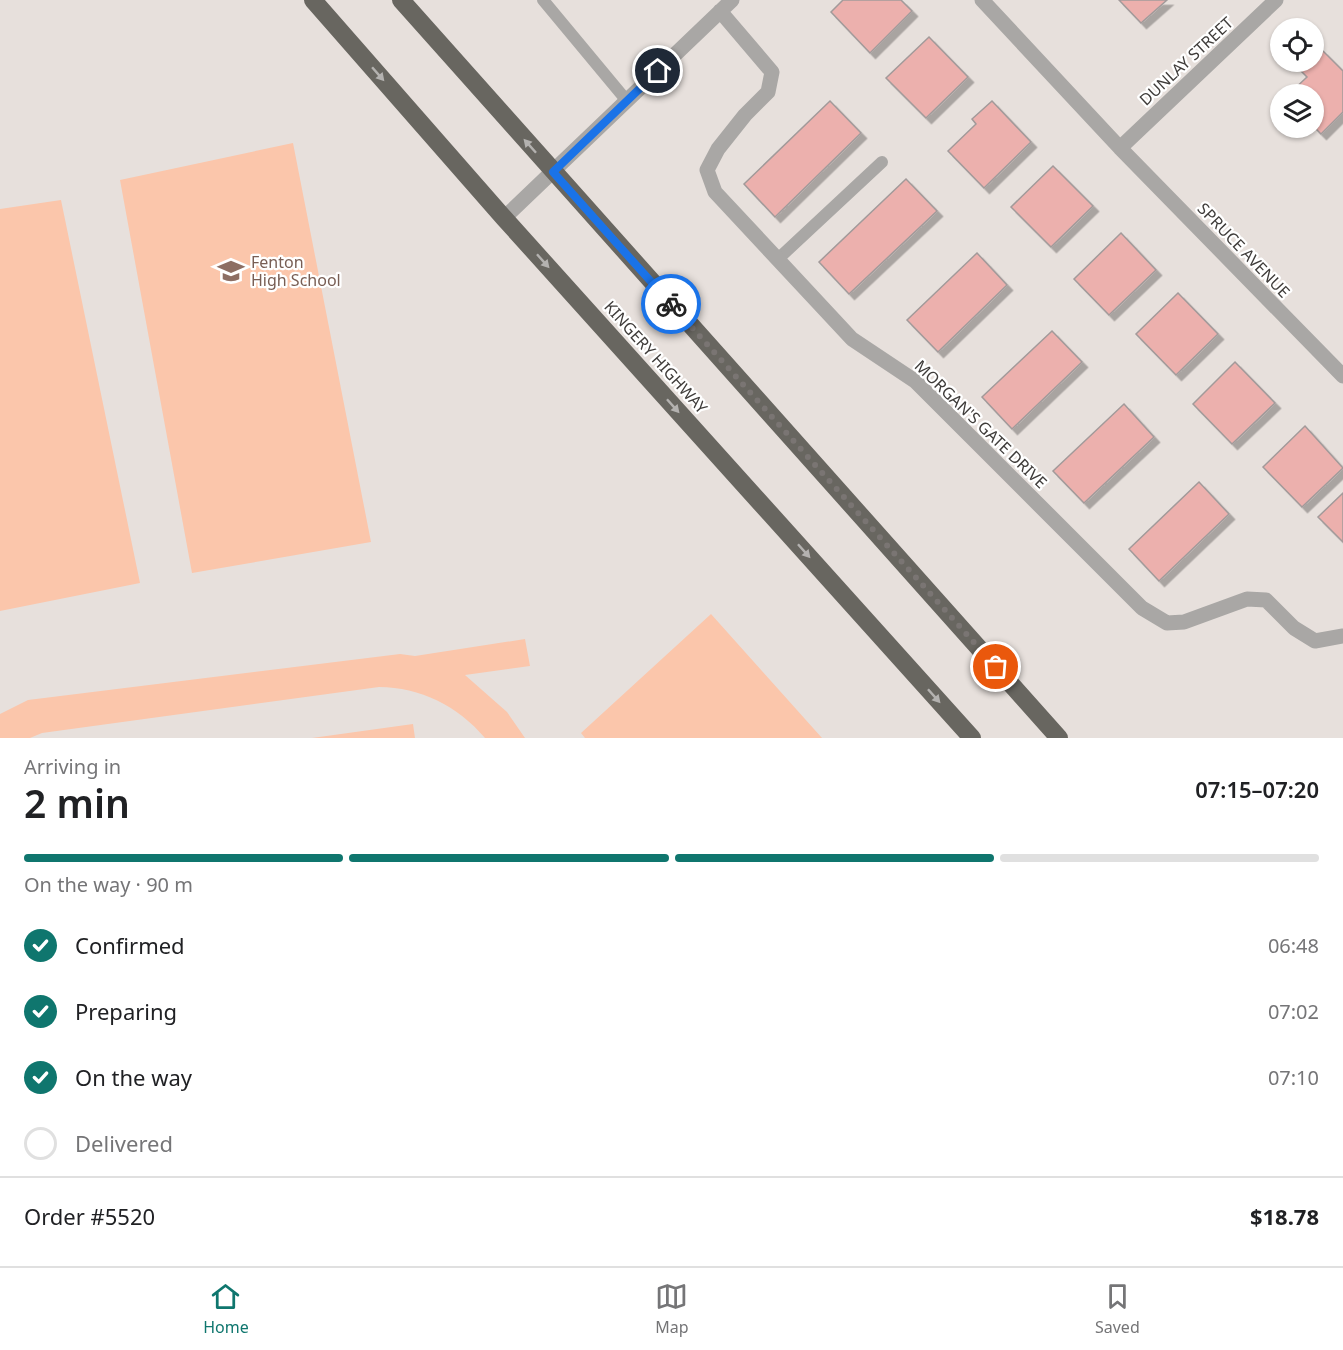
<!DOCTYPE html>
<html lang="en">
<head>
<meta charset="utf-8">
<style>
  :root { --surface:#fff; --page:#f6f6f6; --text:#202124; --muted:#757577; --line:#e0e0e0; --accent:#0f766e }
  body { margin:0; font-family:"Noto Sans",sans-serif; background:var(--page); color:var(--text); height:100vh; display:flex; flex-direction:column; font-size:22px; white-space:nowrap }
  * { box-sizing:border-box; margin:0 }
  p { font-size:20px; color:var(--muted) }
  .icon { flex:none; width:33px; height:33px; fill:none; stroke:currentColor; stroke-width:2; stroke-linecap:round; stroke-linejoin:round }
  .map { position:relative; height:738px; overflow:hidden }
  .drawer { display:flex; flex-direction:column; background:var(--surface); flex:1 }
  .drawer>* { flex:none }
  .tools { position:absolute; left:1270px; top:18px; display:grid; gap:12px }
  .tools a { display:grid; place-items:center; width:54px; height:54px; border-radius:50%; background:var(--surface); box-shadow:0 2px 4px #0004; font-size:30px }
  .pin { position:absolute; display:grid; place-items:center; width:51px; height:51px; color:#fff; margin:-26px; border:3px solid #fff; border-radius:50%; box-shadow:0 2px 6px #0007 }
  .courier { position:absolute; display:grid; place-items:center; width:60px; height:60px; margin:-30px; border:4px solid #1a73e8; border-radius:50%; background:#fff; color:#222; box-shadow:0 2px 8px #0007 }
  .summary em { font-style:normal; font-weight:600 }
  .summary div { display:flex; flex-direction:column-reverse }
  .summary { display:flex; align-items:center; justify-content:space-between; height:102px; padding:0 24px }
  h1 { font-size:39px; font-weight:600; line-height:45px }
  .bar { display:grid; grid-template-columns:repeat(4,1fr); gap:9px 6px; align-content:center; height:72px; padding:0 24px }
  .bar i { height:8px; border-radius:4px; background:var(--line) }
  .bar .active { background:var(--accent) }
  .bar p { grid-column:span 4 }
  .line { display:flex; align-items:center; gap:15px; padding:0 24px; border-top:2px solid var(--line) }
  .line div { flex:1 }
  ol { padding:0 24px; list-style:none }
  li { display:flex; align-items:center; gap:18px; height:66px }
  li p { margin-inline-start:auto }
  li .icon { padding:6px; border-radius:50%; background:var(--accent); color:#fff; stroke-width:4 }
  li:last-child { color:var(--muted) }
  li i { width:33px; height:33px; border:3px solid var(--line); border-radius:50% }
  .dock { display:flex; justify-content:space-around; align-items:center; height:84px; border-top:2px solid var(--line); background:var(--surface); font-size:16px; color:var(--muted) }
  .dock a { display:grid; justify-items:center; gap:3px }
  .dock .active { color:var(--accent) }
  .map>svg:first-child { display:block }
</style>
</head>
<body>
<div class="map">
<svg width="1343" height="738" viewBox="0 0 1343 738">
  <defs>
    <filter id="shadow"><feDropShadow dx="5.5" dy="5.5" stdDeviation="0" flood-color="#0004"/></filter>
  </defs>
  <rect width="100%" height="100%" fill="#e7e0dc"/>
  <path fill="#fbc6ab" d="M293 143 371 542 192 573 120 180Z
    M61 200 140 583 0 611V209Z
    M711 614 822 738H585L581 733Z
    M525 639 530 666 465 675 507 712 525 738H485C458 706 420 687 379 687L42 733 30 738H0V714L28 700 400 654 415 656Z
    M413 724 415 738H312Z"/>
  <path fill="#ecb0ad" stroke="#a29a9a" stroke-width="1.5" filter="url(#shadow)" d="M843 0H901L912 11 870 53 831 12Z
    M1119 0H1167L1141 23Z
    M929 37 968 77 926 118 886 78Z
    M1322 50 1343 71V112L1321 134 1314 127V94H1289L1307 77 1301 71 1310 62H1314V58Z
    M830 101 861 133 775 217 744 184Z
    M992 101 1031 142 984 188 948 151 976 124 972 119Z
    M1053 166 1093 206 1051 247 1011 207Z
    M906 179 937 211 849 294 819 262Z
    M1121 233 1156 270 1109 315 1074 279Z
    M977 253 1007 285 938 352 907 320Z
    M1178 293 1218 334 1176 375 1136 334Z
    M1052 331 1082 362 1012 429 982 397Z
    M1235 362 1275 403 1232 444 1193 404Z
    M1124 404 1154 437 1084 503 1053 471Z
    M1305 426 1343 468 1302 507 1263 467Z
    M1199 482 1229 514 1159 581 1129 549Z
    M1343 493V542L1318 517Z"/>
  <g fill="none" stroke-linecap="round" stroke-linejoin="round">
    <path stroke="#a9a7a5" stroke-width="12" d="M543 0 627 101
      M778 259 882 162"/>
    <path stroke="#a9a7a5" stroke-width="15" d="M982 0 1120 148 1343 376
      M720 11 772 72 768 92 745 115 718 149 707 170 715 192 852 339 915 381 1142 608 1167 623 1184 622 1247 599 1266 600 1294 628 1315 641 1343 636
      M1120 148 1276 0
      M504 218 732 0"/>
    <path stroke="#686660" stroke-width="18" d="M313 0 504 218 972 738
      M401 0 1059 738"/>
  </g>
  <defs><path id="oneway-solid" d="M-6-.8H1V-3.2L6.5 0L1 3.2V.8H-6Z" transform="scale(1.5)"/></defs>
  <g fill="#b4b2b0">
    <use href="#oneway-solid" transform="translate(378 74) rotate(49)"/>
    <use href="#oneway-solid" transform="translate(530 146) rotate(-132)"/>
    <use href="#oneway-solid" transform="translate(543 261) rotate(48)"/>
    <use href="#oneway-solid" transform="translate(673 406) rotate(48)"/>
    <use href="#oneway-solid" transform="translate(804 551) rotate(48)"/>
    <use href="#oneway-solid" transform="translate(934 696) rotate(48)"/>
  </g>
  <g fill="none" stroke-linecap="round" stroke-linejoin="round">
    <path stroke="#7a7573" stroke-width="6" stroke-dasharray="0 10.8" d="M671 304 996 667"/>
    <path stroke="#1a73e8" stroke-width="8" d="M658 71 553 172 671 304"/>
  </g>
  <defs>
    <g id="school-bare" transform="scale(2.07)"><path d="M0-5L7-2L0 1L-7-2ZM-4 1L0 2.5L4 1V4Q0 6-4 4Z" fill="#8d6e63" stroke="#fff" stroke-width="2.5" paint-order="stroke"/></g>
  </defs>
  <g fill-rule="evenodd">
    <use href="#school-bare" x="231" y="271"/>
  </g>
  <g text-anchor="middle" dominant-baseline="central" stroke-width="4.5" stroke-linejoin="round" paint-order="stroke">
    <g font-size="16" fill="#3f3c3a" stroke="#fff">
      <text transform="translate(1186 61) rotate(-43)">DUNLAY STREET</text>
      <text transform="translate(1244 250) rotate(46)">SPRUCE AVENUE</text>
      <text transform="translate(656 357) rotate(48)">KINGERY HIGHWAY</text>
      <text transform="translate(981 424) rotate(44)">MORGAN'S GATE DRIVE</text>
    </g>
    <g font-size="16" fill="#785e54" stroke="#fff" text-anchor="start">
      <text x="251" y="262">Fenton<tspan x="251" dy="18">High School</tspan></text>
    </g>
  </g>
</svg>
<div class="tools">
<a><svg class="icon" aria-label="locate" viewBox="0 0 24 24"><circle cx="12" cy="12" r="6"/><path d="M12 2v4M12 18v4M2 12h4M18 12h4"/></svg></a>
<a><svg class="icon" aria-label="layers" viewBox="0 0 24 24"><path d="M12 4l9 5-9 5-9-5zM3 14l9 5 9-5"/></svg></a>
</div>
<div class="pin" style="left:996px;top:667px;background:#ea580c"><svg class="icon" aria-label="bag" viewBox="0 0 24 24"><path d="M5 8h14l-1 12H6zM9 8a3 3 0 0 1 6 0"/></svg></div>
<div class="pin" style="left:658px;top:71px;background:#1f2937"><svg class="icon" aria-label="home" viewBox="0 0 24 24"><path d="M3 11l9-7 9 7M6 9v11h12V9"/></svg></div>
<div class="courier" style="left:671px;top:304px"><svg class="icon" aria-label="bike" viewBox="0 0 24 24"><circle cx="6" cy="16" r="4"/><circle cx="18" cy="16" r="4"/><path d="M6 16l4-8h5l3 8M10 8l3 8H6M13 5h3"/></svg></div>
</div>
<section class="drawer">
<div class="summary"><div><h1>2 min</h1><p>Arriving in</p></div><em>07:15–07:20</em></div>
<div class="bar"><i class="active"></i><i class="active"></i><i class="active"></i><i></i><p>On the way · 90 m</p></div>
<ol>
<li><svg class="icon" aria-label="check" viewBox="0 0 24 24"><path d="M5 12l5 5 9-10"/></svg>Confirmed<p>06:48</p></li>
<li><svg class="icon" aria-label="check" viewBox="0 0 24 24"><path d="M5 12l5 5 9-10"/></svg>Preparing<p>07:02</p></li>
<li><svg class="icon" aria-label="check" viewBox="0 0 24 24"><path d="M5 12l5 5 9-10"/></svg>On the way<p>07:10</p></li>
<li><i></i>Delivered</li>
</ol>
<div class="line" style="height:78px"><div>Order #5520</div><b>$18.78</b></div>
</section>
<nav class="dock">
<a class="active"><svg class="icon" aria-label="home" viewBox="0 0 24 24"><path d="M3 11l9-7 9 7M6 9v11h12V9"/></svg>Home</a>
<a><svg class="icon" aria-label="map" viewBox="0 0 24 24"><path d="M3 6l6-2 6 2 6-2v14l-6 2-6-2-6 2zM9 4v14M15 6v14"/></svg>Map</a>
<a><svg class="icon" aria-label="saved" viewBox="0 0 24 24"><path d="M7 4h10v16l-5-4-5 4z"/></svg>Saved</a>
</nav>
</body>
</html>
